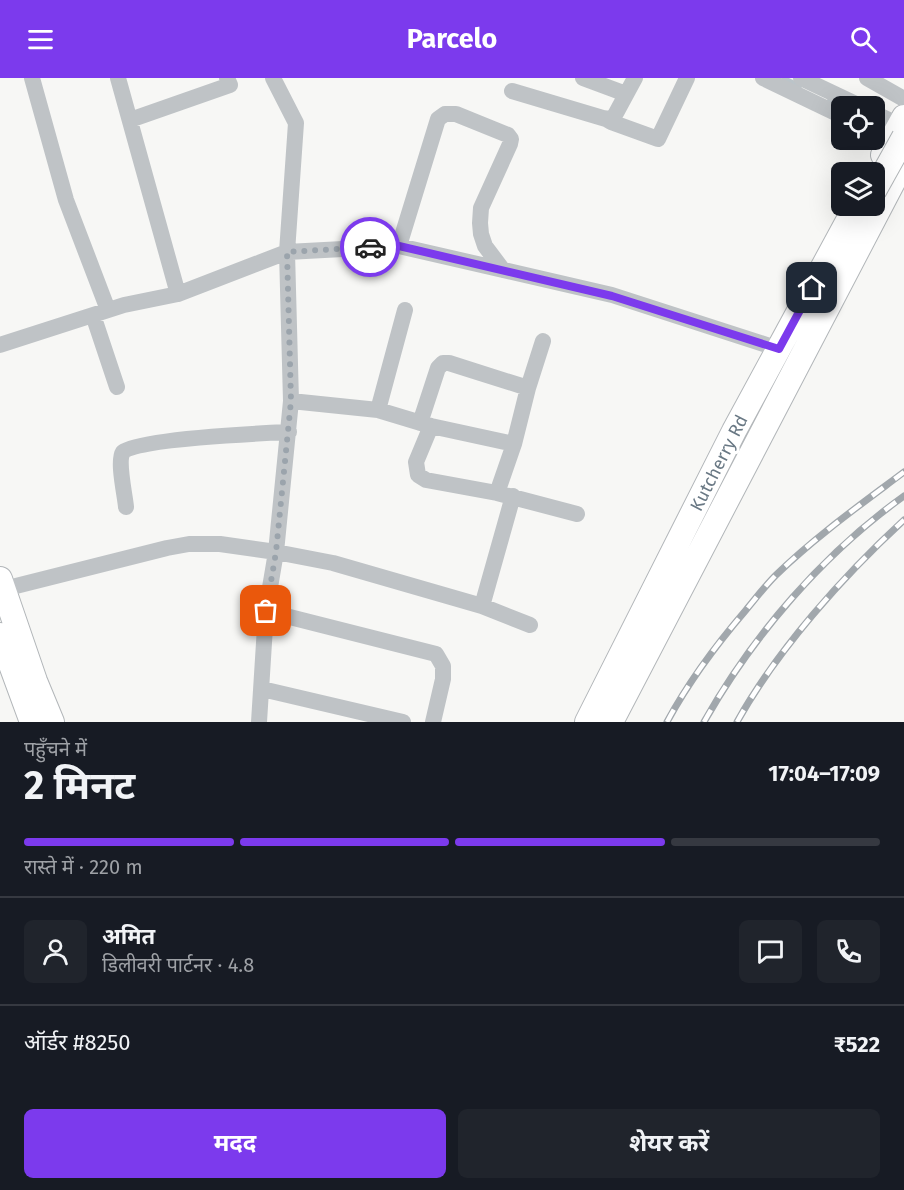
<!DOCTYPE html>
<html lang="hi">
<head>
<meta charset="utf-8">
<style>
  :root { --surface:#171b24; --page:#20242c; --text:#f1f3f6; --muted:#9ea1a6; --line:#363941; --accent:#7c3aed }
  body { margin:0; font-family:"Fira Sans","Noto Sans Devanagari",sans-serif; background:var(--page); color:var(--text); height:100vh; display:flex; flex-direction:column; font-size:22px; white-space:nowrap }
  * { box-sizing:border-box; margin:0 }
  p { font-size:20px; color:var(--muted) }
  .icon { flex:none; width:33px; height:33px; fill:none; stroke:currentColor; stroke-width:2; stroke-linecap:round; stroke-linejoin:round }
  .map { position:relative; height:644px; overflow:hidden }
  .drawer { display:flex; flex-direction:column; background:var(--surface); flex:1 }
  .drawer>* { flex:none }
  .buttons { position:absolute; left:831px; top:18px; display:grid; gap:12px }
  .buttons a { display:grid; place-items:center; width:54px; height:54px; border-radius:9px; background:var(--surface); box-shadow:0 6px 24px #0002; font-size:30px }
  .pin { position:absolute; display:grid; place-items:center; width:51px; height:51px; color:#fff; margin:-26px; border-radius:12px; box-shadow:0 3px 9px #0006 }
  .courier { position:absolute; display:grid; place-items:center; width:60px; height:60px; margin:-30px; border:4px solid #7c3aed; border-radius:50%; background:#fff; color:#222; box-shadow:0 2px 8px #0007 }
  .headline em { font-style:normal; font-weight:700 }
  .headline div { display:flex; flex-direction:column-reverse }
  .headline { display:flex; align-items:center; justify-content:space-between; height:102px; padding:0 24px }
  h1 { font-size:39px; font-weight:700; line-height:45px }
  .bar { display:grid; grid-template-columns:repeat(4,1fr); gap:9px 6px; align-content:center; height:72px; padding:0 24px }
  .bar i { height:8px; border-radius:4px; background:var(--line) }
  .bar .selected { background:var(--accent) }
  .bar p { grid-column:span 4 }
  .line { display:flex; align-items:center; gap:15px; padding:0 24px; border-top:2px solid var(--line) }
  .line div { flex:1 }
  .round { display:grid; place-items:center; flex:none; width:63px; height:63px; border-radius:9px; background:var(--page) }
  .action { display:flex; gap:12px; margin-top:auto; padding:12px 24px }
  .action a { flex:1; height:69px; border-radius:9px; background:var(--accent); color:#fff; font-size:24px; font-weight:700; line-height:69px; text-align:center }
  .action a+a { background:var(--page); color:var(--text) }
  header { display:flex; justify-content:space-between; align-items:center; height:78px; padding:0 24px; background:var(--accent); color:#fff; font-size:27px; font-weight:700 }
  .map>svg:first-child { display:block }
</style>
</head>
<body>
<header><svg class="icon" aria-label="menu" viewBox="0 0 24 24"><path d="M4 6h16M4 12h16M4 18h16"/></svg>Parcelo<svg class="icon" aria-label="search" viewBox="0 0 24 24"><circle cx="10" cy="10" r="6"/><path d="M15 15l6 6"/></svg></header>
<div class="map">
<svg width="904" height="644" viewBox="0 0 904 644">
  <rect width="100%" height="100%" fill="#f7f7f5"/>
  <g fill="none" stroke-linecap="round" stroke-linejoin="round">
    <path stroke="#bbc4c9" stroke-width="4.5" d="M784 0 800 8
      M829 23 842 29"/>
    <g stroke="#b2b6b9" stroke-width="26">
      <path id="highway" d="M883 77 904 39
        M0 501 35 603 52 644
        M0 557 32 644
        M587 644 734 353 856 128
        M611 644 903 85"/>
    </g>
    <path stroke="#bfc3c6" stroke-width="16" d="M32 0 66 122 108 232
      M118 0 178 216
      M583 0 626 16
      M763 0 842 38
      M801 0 860 28
      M867 0 904 21
      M512 13 606 41 612 40 615 37 635 0
      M874 35 899 47
      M606 41 611 44 658 61 687 0
      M130 42 230 7 227 0
      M874 54 891 62
      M399 168 438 41 445 36H456L508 57 511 61 510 66 481 130 480 145 481 156 485 168 503 192
      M93 237 117 309
      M0 267 124 227 178 216 287 174 296 45 273 0
      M291 323 378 332 431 348 514 366 497 415
      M378 332 405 232
      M420 345 438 290 443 285H449L528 310
      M431 348 416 384 418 397 426 402 497 415 577 436
      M514 366 528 310 543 263
      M126 429C125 417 117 383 123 374 131 361 267 355 289 354
      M0 512 167 470 189 466H220L276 474 333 485 482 528 530 547
      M482 528 513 418
      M266 533 436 576 443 588V601L433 644
      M262 611 403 644
      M259 644 266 533 276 474 291 323 287 174 399 168 612 217 779 271"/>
    <use href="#highway" stroke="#fff" stroke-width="24"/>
    <g stroke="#a1a7ac" stroke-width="7">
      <path id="rail" d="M667 644C689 603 716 567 746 532 756 520 765 508 776 497 815 459 860 427 904 394
        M704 644C753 557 823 476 904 418
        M737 644C777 572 843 498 904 442"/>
    </g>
    <use href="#rail" stroke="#fff" stroke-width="4.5" stroke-dasharray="14" stroke-linecap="butt"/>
    <g stroke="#b2b6b9" stroke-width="26" stroke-linecap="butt">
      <path id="highway-bridge" d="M874 113 904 59"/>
    </g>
    <use href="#highway-bridge" stroke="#fff" stroke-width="24"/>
  </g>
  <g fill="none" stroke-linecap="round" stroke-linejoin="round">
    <path stroke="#9ba4ac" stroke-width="6" stroke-dasharray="0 10.8" d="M266 533 276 474 291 323 287 174 370 169"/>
    <path stroke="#7c3aed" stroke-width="8" d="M370 169 399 168 612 218 779 271 812 210"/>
  </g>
  <g text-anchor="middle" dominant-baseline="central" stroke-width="6" stroke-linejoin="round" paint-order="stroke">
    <g font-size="18" fill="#697884" stroke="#fff">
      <text transform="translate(719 385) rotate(-63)">Kutcherry Rd</text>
    </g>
  </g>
</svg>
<div class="buttons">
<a><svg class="icon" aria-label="locate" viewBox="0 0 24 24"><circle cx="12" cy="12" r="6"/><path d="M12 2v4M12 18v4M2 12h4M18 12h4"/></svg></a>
<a><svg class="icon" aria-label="layers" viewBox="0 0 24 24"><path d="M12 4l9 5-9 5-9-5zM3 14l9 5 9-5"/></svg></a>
</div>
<div class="pin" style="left:266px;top:533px;background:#ea580c"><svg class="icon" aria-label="bag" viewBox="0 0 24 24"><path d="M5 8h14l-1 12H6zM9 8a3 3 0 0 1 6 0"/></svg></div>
<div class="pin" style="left:812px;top:210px;background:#1f2937"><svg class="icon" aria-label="home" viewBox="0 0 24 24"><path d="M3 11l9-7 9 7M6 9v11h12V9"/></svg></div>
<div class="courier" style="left:370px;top:169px"><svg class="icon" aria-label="car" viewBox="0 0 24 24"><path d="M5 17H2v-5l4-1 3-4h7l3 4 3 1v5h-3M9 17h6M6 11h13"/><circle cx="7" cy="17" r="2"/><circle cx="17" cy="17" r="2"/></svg></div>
</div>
<section class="drawer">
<div class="headline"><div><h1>2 मिनट</h1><p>पहुँचने में</p></div><em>17:04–17:09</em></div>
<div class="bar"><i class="selected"></i><i class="selected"></i><i class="selected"></i><i></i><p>रास्ते में · 220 m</p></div>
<div class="line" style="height:108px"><a class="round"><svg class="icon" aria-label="person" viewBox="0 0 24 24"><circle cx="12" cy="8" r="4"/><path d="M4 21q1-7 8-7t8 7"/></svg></a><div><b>अमित</b><p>डिलीवरी पार्टनर · 4.8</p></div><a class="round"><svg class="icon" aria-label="chat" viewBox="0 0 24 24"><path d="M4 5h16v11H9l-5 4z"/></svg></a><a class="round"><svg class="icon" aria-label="phone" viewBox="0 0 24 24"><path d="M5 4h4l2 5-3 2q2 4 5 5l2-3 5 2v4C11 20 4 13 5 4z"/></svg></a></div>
<div class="line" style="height:78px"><div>ऑर्डर #8250</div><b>₹522</b></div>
<div class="action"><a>मदद</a><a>शेयर करें</a></div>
</section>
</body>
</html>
